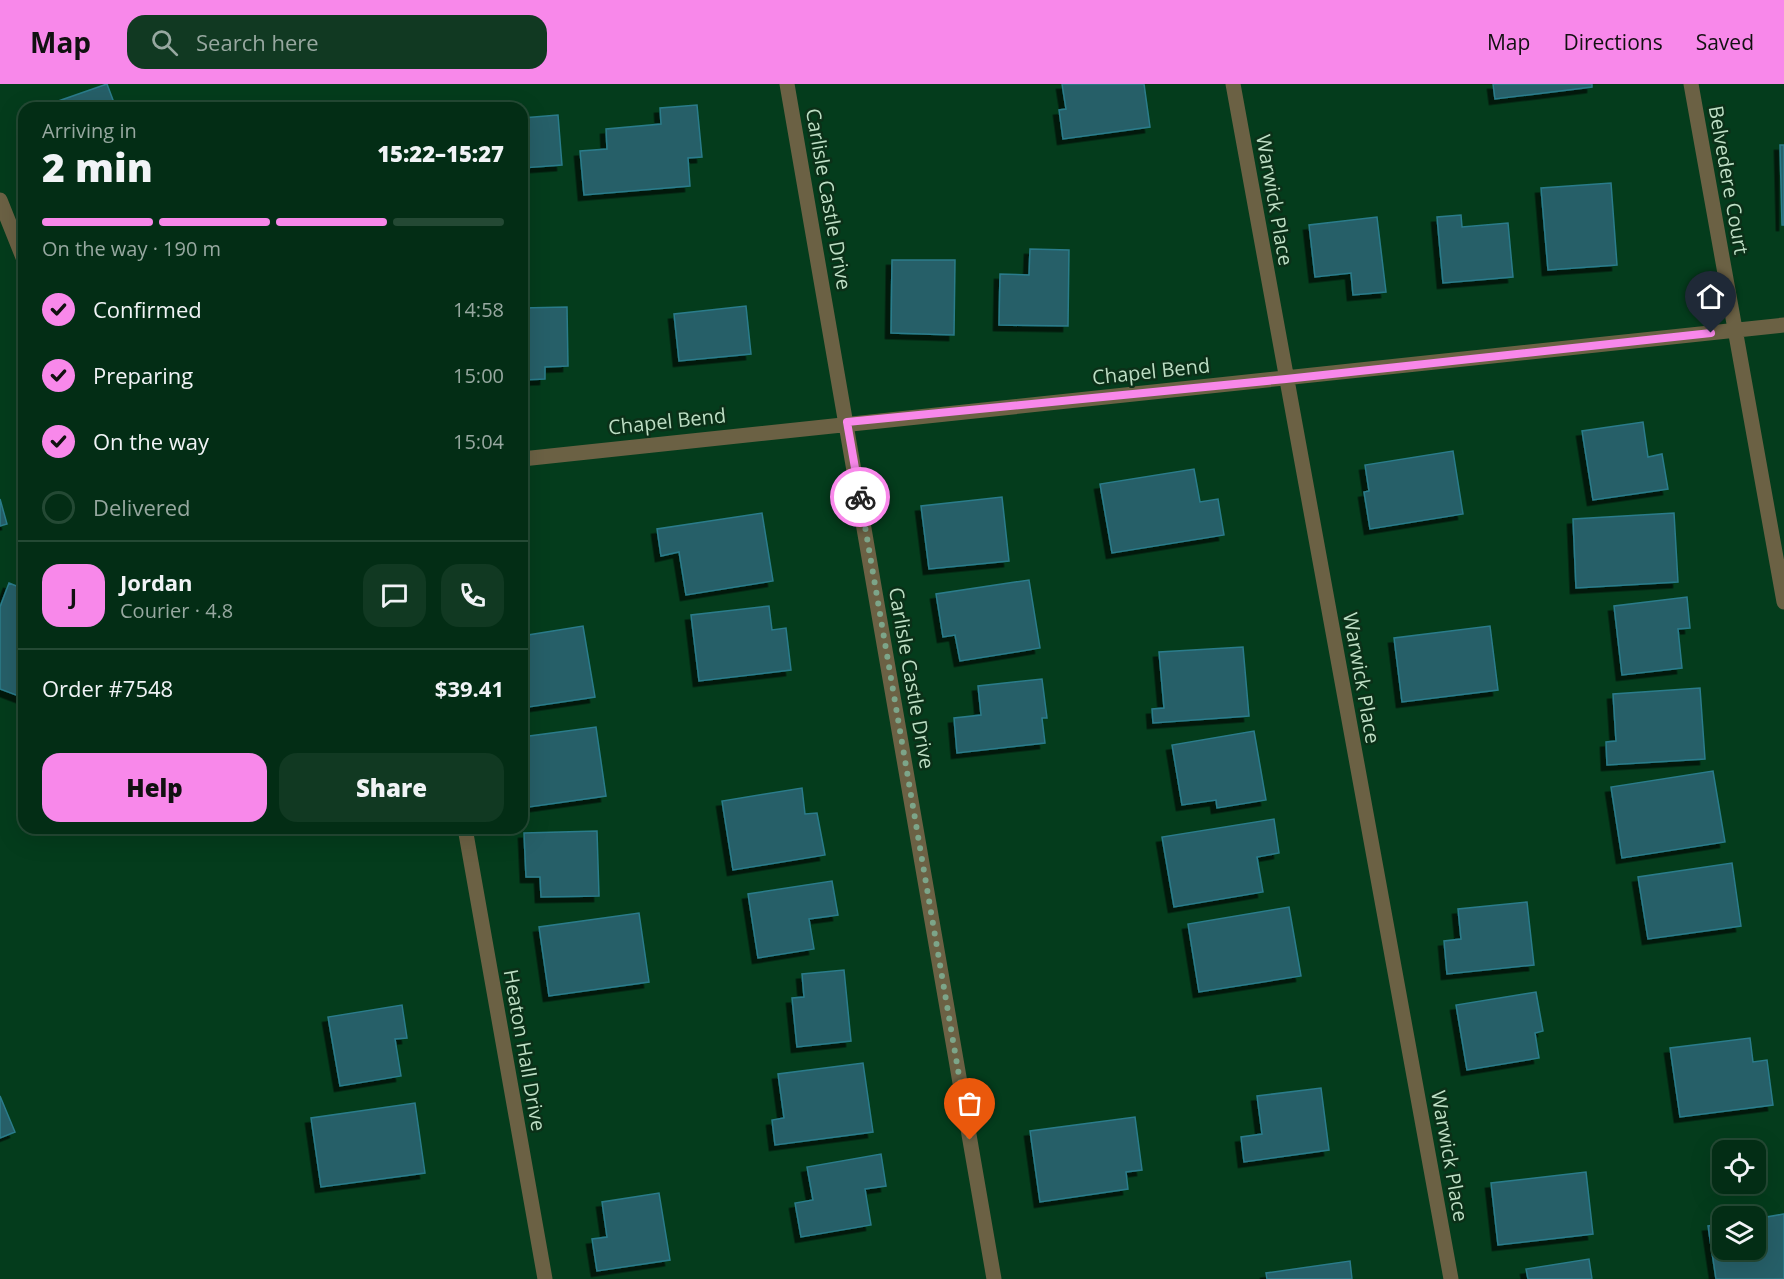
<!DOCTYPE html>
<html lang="en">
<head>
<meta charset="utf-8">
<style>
  :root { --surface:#032d15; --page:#113922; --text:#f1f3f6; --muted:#97a8a0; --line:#244934; --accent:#f888ea }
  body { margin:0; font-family:"Open Sans",sans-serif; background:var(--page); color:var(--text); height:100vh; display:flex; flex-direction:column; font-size:22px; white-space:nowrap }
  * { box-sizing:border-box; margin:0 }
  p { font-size:20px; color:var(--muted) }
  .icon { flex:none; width:33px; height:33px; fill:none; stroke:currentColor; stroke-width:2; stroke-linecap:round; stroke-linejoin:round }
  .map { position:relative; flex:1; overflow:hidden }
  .sheet { position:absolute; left:18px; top:18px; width:510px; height:732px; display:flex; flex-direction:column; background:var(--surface); border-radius:18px; box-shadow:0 6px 24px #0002,0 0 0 2px var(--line) }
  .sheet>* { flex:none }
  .controls { position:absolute; left:1712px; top:1056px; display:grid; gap:12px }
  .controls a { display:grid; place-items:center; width:54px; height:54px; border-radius:12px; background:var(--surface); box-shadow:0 6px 24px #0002,0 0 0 2px var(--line); font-size:30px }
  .pin { position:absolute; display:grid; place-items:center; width:51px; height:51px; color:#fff; margin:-62px -26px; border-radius:50% 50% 50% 0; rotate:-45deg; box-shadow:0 0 6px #0007 }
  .pin .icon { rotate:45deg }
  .courier { position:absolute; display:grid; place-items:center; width:60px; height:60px; margin:-30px; border:4px solid #f888ea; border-radius:50%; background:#fff; color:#222; box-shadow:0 2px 8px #0007 }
  .overview em { font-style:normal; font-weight:800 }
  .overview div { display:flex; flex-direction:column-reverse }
  .overview { display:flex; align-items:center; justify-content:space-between; height:102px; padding:0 24px }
  h1 { font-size:39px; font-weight:800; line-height:45px }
  .bar { display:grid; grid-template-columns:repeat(4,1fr); gap:9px 6px; align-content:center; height:72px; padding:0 24px }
  .bar i { height:8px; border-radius:4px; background:var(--line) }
  .bar .active { background:var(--accent) }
  .bar p { grid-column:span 4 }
  .line { display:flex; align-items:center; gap:15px; padding:0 24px; border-top:2px solid var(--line) }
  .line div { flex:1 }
  .round { display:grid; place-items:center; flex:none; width:63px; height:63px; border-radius:18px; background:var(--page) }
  ol { padding:0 24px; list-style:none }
  li { display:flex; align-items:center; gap:18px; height:66px }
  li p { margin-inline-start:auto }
  li .icon { padding:6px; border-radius:50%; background:var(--accent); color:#111; stroke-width:4 }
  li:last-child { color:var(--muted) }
  li i { width:33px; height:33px; border:3px solid var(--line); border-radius:50% }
  .button { display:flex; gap:12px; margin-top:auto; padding:12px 24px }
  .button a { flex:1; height:69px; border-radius:18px; background:var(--accent); color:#111; font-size:24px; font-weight:800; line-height:69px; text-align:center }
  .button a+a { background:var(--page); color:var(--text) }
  header { display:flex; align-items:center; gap:36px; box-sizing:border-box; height:84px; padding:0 30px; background:var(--accent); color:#111 }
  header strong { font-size:28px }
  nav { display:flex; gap:33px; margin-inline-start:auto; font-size:21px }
  .search { width:420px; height:54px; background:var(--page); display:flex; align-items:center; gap:15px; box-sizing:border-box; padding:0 21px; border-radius:18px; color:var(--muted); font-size:22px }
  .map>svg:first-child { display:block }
</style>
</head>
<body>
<header>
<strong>Map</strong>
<div class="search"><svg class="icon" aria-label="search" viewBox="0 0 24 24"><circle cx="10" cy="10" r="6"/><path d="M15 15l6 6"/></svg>Search here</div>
<nav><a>Map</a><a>Directions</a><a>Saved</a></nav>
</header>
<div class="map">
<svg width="1784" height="1195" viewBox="0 0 1784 1195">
  <defs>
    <filter id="shadow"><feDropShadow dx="-5.5" dy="5.5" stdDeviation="0" flood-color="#0009"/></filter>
  </defs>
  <rect width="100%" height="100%" fill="#043c1c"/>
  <path fill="#275e68" stroke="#2b7c8b" stroke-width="1.5" filter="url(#shadow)" d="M107 0 116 24H45L44 22Z
    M1062 0H1144L1150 43 1063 55 1059 26 1066 25Z
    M1493 0H1592V3L1495 15Z
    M697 21 702 73 688 74 690 102 584 111 580 67 607 65 606 45 661 40 660 24Z
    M558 31 562 81 522 84V34Z
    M1780 61H1784V141H1782Z
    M1611 99 1617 181 1548 186 1541 104Z
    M1461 131 1462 143 1508 139 1513 193 1443 199 1437 133Z
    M1377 133 1386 208 1353 211 1351 189 1315 193 1309 141Z
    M1030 165 1069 166 1068 242 999 241 1000 190 1029 191Z
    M892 176H955L954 251 891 249Z
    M746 222 751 270 679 277 674 230Z
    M567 223 568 282 545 283V295L522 296V224Z
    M1643 338 1648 373 1662 370 1668 405 1593 416 1582 347Z
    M1453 367 1463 430 1370 445 1364 408 1369 407 1365 381Z
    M1194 385 1200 418 1218 415 1224 451 1112 469 1100 400Z
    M1002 413 1009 477 929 485 921 422Z
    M0 415 7 440 0 442Z
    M762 429 773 497 686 511 679 468 661 472 657 445Z
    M1674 429 1678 498 1576 504 1573 435Z
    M1029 496 1040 564 960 577 955 551 943 553 936 510Z
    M9 499 24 505V614L0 605V523Z
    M1687 513 1690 544 1678 545 1682 584 1622 591 1614 522Z
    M769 522 772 546 786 544 791 586 699 597 691 531Z
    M583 542 595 613 522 624V552Z
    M1490 542 1498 606 1402 618 1394 554Z
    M1243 563 1249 632 1153 639 1152 625 1164 624 1159 568Z
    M1042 595 1047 634H1042L1045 659 957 669 954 634 981 631 978 602Z
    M1700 604 1705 675 1607 681 1606 658 1616 657 1613 610Z
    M596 643 606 712 522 724V653Z
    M1254 647 1266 716 1217 724 1216 716 1182 721 1172 661Z
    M1713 687 1725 758 1622 774 1611 703Z
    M802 704 805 730 817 729 825 771 733 786 722 717Z
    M1274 735 1279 769 1257 773 1263 808 1174 823 1162 753Z
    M597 747 599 812 541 813 540 793H526L524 749Z
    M1732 779 1741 842 1648 855 1638 793Z
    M832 797 838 831 809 835 814 865 758 874 748 810Z
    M1527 818 1534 881 1447 890 1444 857 1461 855 1458 825Z
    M1289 823 1301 892 1199 908 1188 840Z
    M639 829 649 898 549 912 539 843Z
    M844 886 851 957 797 963 792 914 804 913 802 890Z
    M1536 908 1543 947 1535 949 1539 974 1467 986 1456 921Z
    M402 921 407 954 395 955 401 992 340 1002 328 933Z
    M1750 954 1753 978 1767 976 1773 1021 1680 1033 1670 964Z
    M863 979 873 1048 775 1061 772 1036 784 1034 778 990Z
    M1321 1004 1329 1066 1244 1078 1241 1053 1262 1050 1257 1012Z
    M0 1012 15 1048 0 1054Z
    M415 1019 425 1089 321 1103 311 1034Z
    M1135 1033 1142 1086 1126 1088 1128 1105 1040 1118 1030 1047Z
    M881 1070 886 1102 865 1105 871 1141 801 1153 795 1119 813 1116 807 1083Z
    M1586 1088 1593 1150 1498 1161 1491 1099Z
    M659 1109 670 1176 597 1187 592 1155 607 1153 602 1118Z
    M1784 1130V1195H1716L1708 1142 1722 1140V1166H1755V1135Z
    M1589 1175 1592 1195H1528L1526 1185Z
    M1350 1177 1352 1195H1267L1266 1189Z"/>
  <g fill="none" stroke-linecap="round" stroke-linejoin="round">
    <path stroke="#6b6144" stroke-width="15" d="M787 0 994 1195
      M1233 0 1451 1195
      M1691 0 1784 518
      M0 116 24 176
      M522 375 1784 241
      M465 744 545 1195"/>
  </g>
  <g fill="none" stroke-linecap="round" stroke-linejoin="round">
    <path stroke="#7ca589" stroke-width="6" stroke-dasharray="0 10.8" d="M860 413 970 1056"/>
    <path stroke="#f888ea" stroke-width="8" d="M860 413 847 338 1286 295 1711 249"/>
  </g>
  <g text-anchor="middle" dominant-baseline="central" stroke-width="5" stroke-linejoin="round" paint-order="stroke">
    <g font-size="20" fill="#bddec4" stroke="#0b3018">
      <text transform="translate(1729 96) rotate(80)">Belvedere Court</text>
      <text transform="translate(829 115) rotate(80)">Carlisle Castle Drive</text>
      <text transform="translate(1275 116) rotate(80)">Warwick Place</text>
      <text transform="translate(1151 287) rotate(-6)">Chapel Bend</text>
      <text transform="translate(667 337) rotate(-6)">Chapel Bend</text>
      <text transform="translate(912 594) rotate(80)">Carlisle Castle Drive</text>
      <text transform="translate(1362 594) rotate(80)">Warwick Place</text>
      <text transform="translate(525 966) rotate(80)">Heaton Hall Drive</text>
      <text transform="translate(1450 1072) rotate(80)">Warwick Place</text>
    </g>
  </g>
</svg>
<div class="controls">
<a><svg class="icon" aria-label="locate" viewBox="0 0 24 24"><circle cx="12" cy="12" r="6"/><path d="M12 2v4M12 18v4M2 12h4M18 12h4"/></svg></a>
<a><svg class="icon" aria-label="layers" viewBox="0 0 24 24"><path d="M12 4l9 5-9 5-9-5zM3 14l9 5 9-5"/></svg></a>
</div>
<div class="pin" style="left:970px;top:1056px;background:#ea580c"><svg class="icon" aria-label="bag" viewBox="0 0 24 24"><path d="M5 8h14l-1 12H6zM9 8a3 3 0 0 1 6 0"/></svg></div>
<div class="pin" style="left:1711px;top:249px;background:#1f2937"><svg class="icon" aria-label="home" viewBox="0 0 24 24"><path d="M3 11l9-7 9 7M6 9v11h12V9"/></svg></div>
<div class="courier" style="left:860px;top:413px"><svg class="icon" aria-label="bike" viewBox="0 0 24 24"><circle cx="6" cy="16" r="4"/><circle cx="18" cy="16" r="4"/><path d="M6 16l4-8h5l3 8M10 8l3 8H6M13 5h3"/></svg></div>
<section class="sheet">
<div class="overview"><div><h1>2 min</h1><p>Arriving in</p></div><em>15:22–15:27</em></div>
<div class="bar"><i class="active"></i><i class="active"></i><i class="active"></i><i></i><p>On the way · 190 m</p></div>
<ol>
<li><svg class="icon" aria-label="check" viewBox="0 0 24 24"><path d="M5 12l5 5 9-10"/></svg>Confirmed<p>14:58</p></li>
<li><svg class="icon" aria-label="check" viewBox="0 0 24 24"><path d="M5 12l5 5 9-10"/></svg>Preparing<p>15:00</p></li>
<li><svg class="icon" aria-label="check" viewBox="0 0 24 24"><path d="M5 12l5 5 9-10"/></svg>On the way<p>15:04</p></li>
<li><i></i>Delivered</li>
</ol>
<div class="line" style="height:108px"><b class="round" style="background:var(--accent);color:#111">J</b><div><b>Jordan</b><p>Courier · 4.8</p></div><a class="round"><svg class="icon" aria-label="chat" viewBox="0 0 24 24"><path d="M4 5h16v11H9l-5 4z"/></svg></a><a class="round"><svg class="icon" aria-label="phone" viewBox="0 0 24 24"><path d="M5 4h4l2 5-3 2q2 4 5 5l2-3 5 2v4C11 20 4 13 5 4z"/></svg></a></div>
<div class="line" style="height:78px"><div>Order #7548</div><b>$39.41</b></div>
<div class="button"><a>Help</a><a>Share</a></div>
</section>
</div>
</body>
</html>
